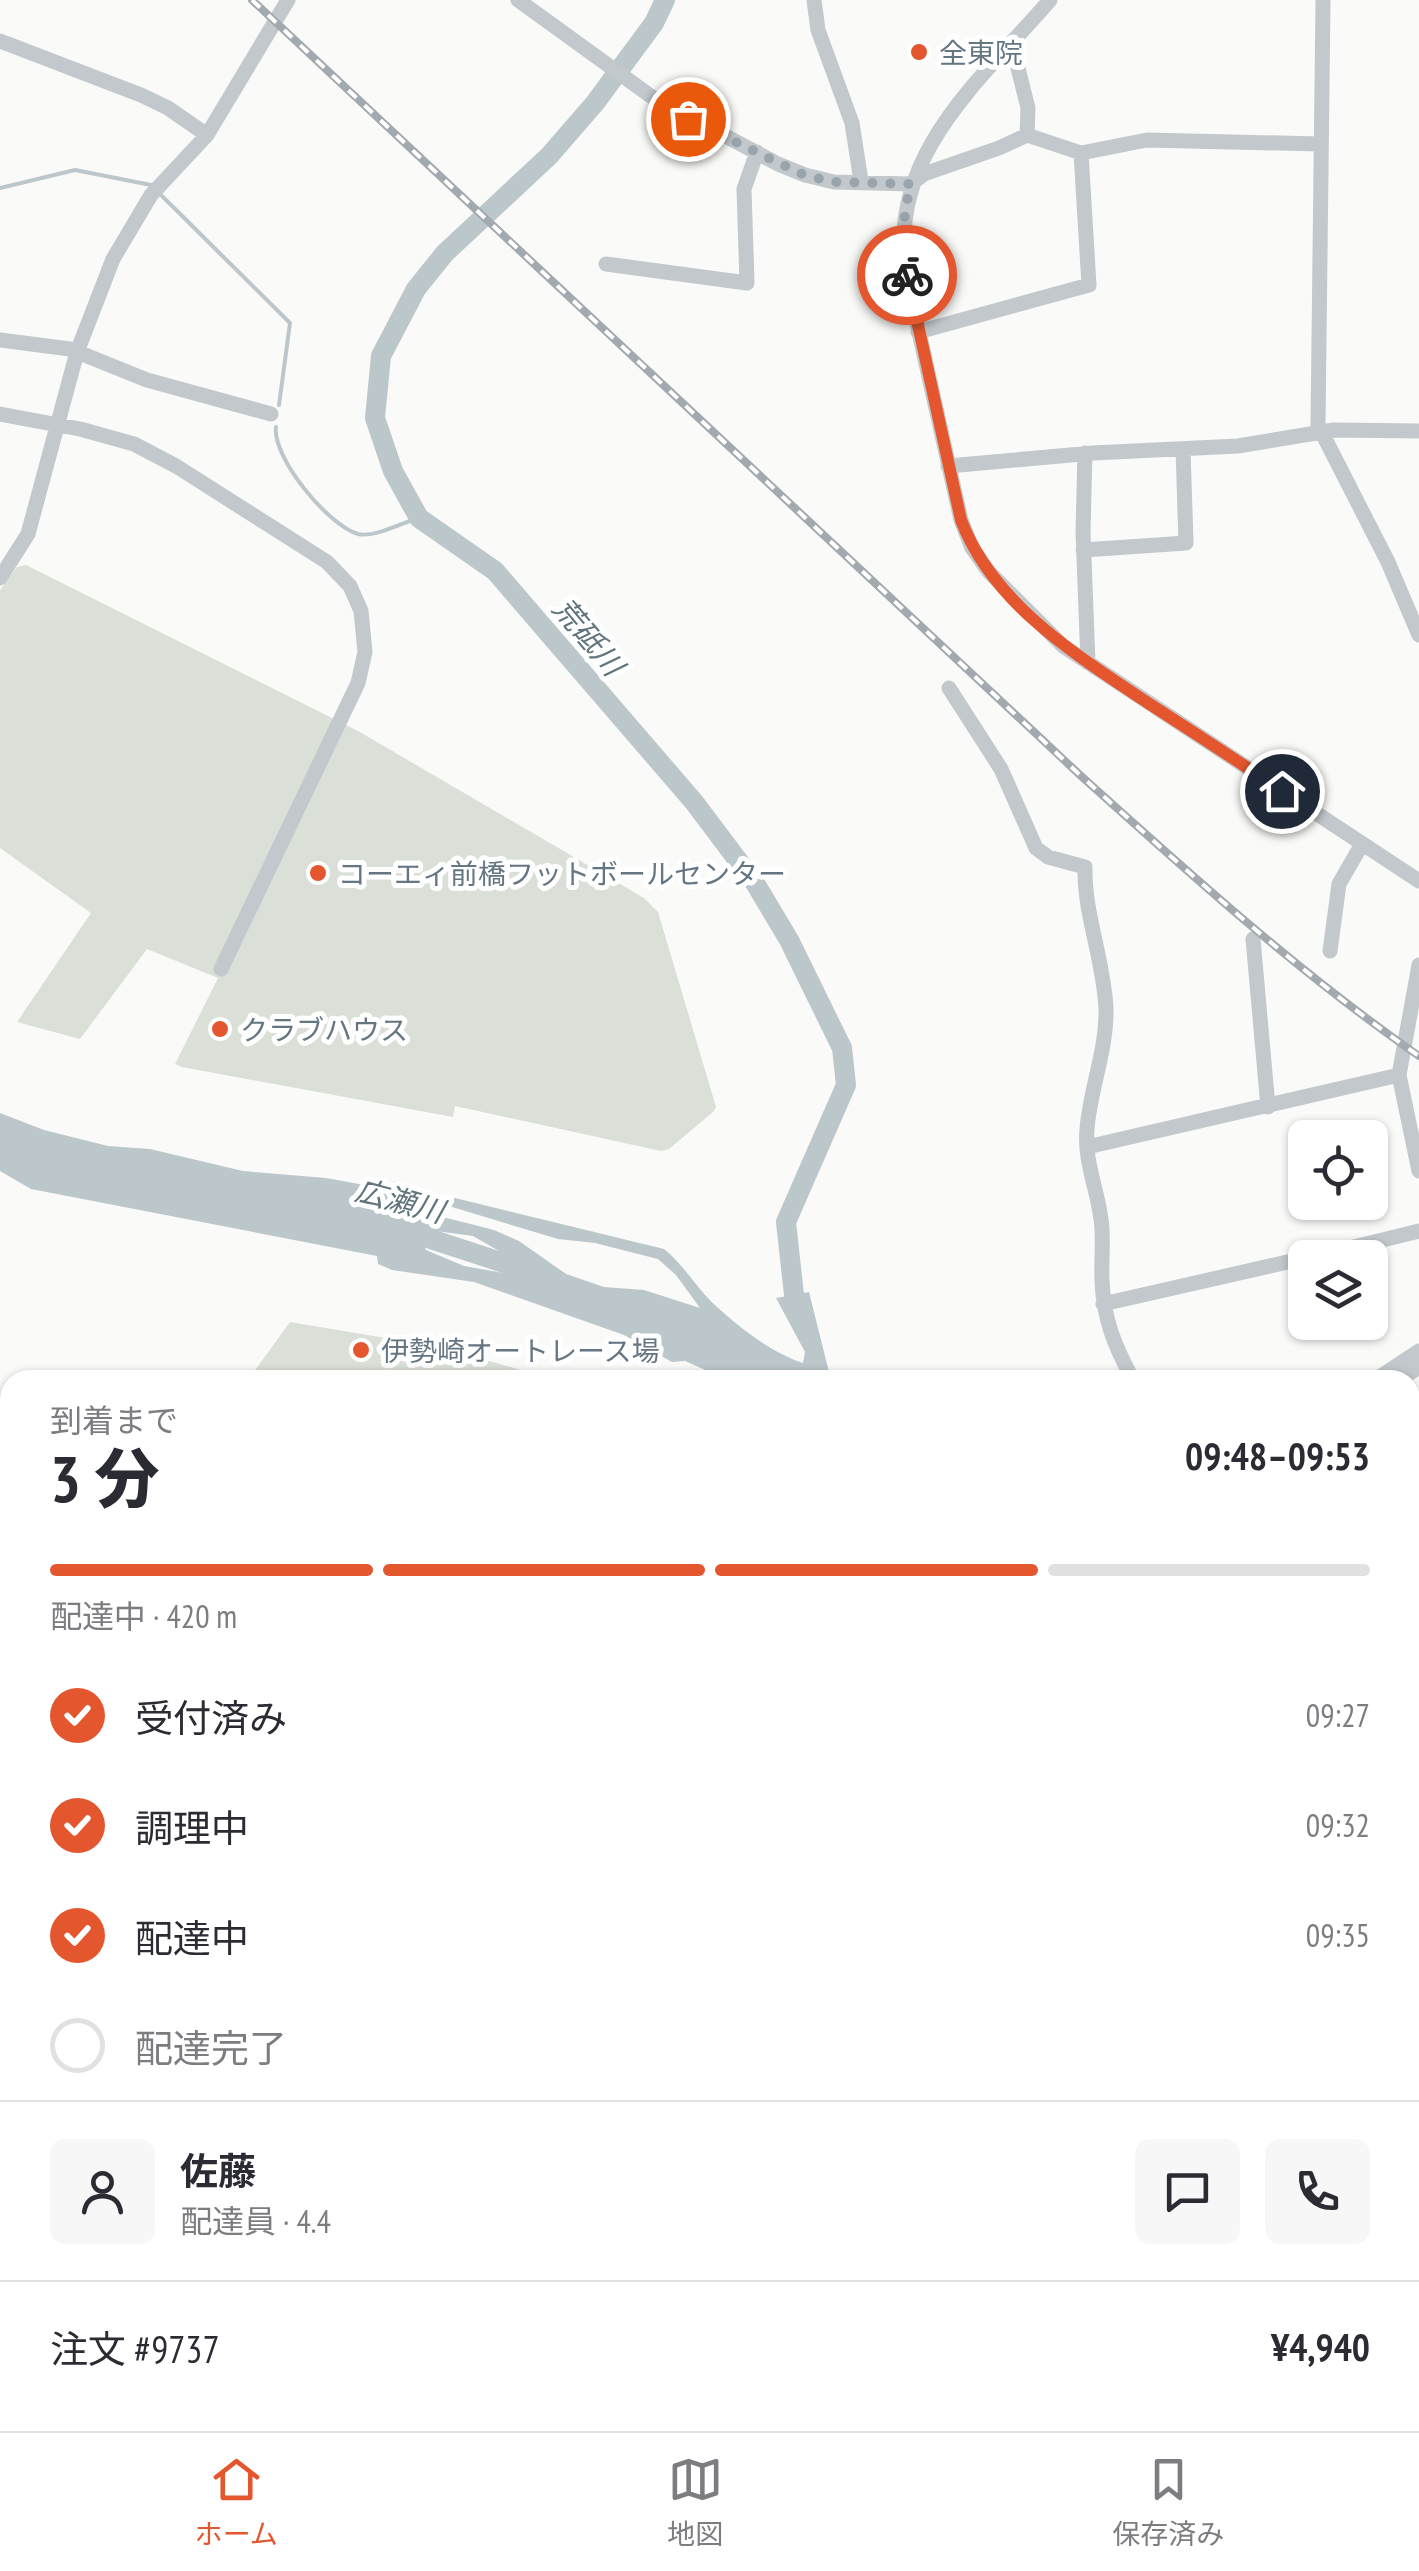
<!DOCTYPE html>
<html lang="ja">
<head>
<meta charset="utf-8">
<style>
  :root { --surface:#fff; --page:#f7f7f7; --text:#2b2b33; --muted:#7c7c81; --line:#e1e1e2; --accent:#e4572e }
  body { margin:0; font-family:"PT Sans Narrow","Noto Sans JP",sans-serif; background:var(--page); color:var(--text); height:100vh; display:flex; flex-direction:column; font-size:38px; white-space:nowrap }
  * { box-sizing:border-box; margin:0 }
  p { font-size:32px; color:var(--muted) }
  .icon { flex:none; width:55px; height:55px; fill:none; stroke:currentColor; stroke-width:2; stroke-linecap:round; stroke-linejoin:round }
  .map { position:relative; flex:1; overflow:hidden }
  .panel { position:absolute; left:0px; top:1370px; width:1420px; height:1062px; display:flex; flex-direction:column; background:var(--surface); border-radius:30px 30px 0 0; box-shadow:0 2px 8px #0004 }
  .panel>* { flex:none }
  .tools { position:absolute; left:1288px; top:1120px; display:grid; gap:20px }
  .tools a { display:grid; place-items:center; width:100px; height:100px; border-radius:15px; background:var(--surface); box-shadow:0 2px 8px #0004; font-size:50px }
  .pin { position:absolute; display:grid; place-items:center; width:85px; height:85px; color:#fff; margin:-42px; border:5px solid #fff; border-radius:50%; box-shadow:0 2px 10px #0007 }
  .courier { position:absolute; display:grid; place-items:center; width:100px; height:100px; margin:-50px; border:8px solid #e4572e; border-radius:50%; background:#fff; color:#222; box-shadow:0 2px 12px #0007 }
  .overview em { font-style:normal; font-weight:800 }
  .overview div { display:flex; flex-direction:column-reverse }
  .overview { display:flex; align-items:center; justify-content:space-between; height:170px; padding:0 50px }
  h1 { font-size:65px; font-weight:800; line-height:75px }
  .bar { display:grid; grid-template-columns:repeat(4,1fr); gap:15px 10px; align-content:center; height:120px; padding:0 50px }
  .bar i { height:12px; border-radius:8px; background:var(--line) }
  .bar .selected { background:var(--accent) }
  .bar p { grid-column:span 4 }
  .line { display:flex; align-items:center; gap:25px; padding:0 50px; border-top:2px solid var(--line) }
  .line div { flex:1 }
  .round { display:grid; place-items:center; flex:none; width:105px; height:105px; border-radius:15px; background:var(--page) }
  ol { padding:0 50px; list-style:none }
  li { display:flex; align-items:center; gap:30px; height:110px }
  li p { margin-inline-start:auto }
  li .icon { padding:10px; border-radius:50%; background:var(--accent); color:#fff; stroke-width:4 }
  li:last-child { color:var(--muted) }
  li i { width:55px; height:55px; border:5px solid var(--line); border-radius:50% }
  .tab-bar { display:flex; justify-content:space-around; align-items:center; height:140px; border-top:2px solid var(--line); background:var(--surface); font-size:28px; color:var(--muted) }
  .tab-bar a { display:grid; justify-items:center; gap:5px }
  .tab-bar .selected { color:var(--accent) }
  .map>svg:first-child { display:block }
</style>
</head>
<body>
<div class="map">
<svg width="1419" height="2431" viewBox="0 0 1419 2431">
  <rect width="100%" height="100%" fill="#fafaf8"/>
  <path fill="#e8e9e9" d="M0 2126 10 2134V2197L0 2210Z
    M10 2214V2387L0 2382V2227Z
    M693 2422 734 2423 744 2431H686Z
    M73 2423 249 2422 251 2424 247 2431H89Z
    M264 2423H335L330 2431H260Z
    M761 2423 878 2422V2423L871 2431H771Z"/>
  <path fill="#dadfd7" d="M26 565 358 731 644 898 658 912 716 1107 713 1112 669 1149 661 1151 455 1106 453 1117 182 1067 175 1064 218 978 147 949 80 1039 17 1022 91 913 0 848V590L17 567Z
    M290 1322 445 1348 555 1380H248Z
    M1419 2374V2431H1389V2423L1410 2422V2381Z"/>
  <path fill="#bbc7cb" fill-rule="evenodd" d="M0 1113 44 1130 108 1146 150 1149 243 1171 326 1178 392 1190 394 1181 405 1194 443 1203 455 1198 664 1249C685 1266 697 1289 717 1307 740 1328 772 1353 803 1363L805 1352 776 1298 809 1292 831 1380H728L685 1361 672 1362 624 1335 474 1282 392 1270 378 1264 377 1256 31 1189 0 1171ZM452 1207 558 1239 595 1243 658 1259 676 1275 700 1308 644 1290 604 1287 566 1274 519 1241 494 1230 439 1216 435 1211ZM421 1229 473 1236 534 1271 538 1279 464 1266 426 1250 420 1236Z"/>
  <g fill="none" stroke-linecap="round" stroke-linejoin="round">
    <path stroke="#bbc7cb" stroke-width="4" d="M0 188 75 170 151 185
      M158 192 290 323 279 405
      M276 427C272 458 329 526 358 534 375 538 403 522 419 518"/>
    <path stroke="#bbc7cb" stroke-width="20" d="M665 0 654 23 595 103 549 156 445 253 416 289 381 356 375 418 393 471 419 518 495 571 694 802 755 883 789 940 842 1048 846 1085 786 1222 794 1295 804 1318
      M397 1228 559 1281"/>
    <g stroke="#b5babe" stroke-width="22">
      <path id="major" d="M0 1982 10 1990
        M0 2003 10 2010
        M555 2422 566 2431
        M584 2422 594 2431"/>
    </g>
    <path stroke="#c3c8cc" stroke-width="15" d="M518 0 652 97 778 164 805 175 834 182 911 184 924 174 999 148 1027 135 1081 153 1147 140 1320 144
      M814 0 818 30 852 123 861 181
      M1050 0C980 81 887 155 906 274L961 520 972 548 989 572 1063 646 1419 881
      M1323 0 1318 425 1388 562 1419 635
      M0 41 141 95 168 108 207 135
      M1012 44 1028 108 1027 135
      M606 264 747 283 744 189 757 152
      M918 332 1089 285 1081 153
      M0 340 70 349 147 380 271 414
      M0 414 80 429 134 444 176 466 327 562 350 586 361 611 365 652 358 683 221 969
      M1085 453 1083 531 1088 663
      M948 466 1093 453 1238 446 1334 430 1419 431
      M1083 550 1186 543 1183 449
      M0 578 28 534 77 352 113 259 151 195 207 135 288 0
      M949 688 1001 769 1036 848 1048 857 1085 867C1084 915 1104 960 1106 1009 1107 1050 1090 1089 1087 1129 1084 1161 1097 1188 1101 1219 1104 1239 1101 1259 1102 1280 1103 1318 1115 1347 1133 1380
      M1253 939 1268 1107
      M1330 951 1339 884 1362 844
      M1419 965 1399 1075 1419 1171
      M1087 1147 1399 1075
      M1309 1258 1419 1231
      M1103 1304 1305 1258
      M1375 1380 1419 1351
      M1399 1380 1419 1367
      M1410 1617 1419 1615
      M0 1863 10 1850
      M0 2121 10 2128
      M0 2218 10 2206
      M1410 2370 1419 2362
      M0 2400 10 2405
      M40 2422 55 2431
      M742 2422 751 2431
      M893 2422 901 2431
      M997 2422 1007 2431
      M1231 2422 1237 2431
      M255 2431 258 2422
      M344 2431 348 2422
      M440 2431 444 2422
      M1080 2431 1088 2422
      M1347 2431 1356 2422"/>
    <use href="#major" stroke="#fff" stroke-width="18"/>
    <g stroke="#a2aab0" stroke-width="8">
      <path id="rail" d="M252 0 1080 775C1189 873 1298 972 1419 1056"/>
    </g>
    <use href="#rail" stroke="#fff" stroke-width="4" stroke-dasharray="11" stroke-linecap="butt"/>
  </g>
  <g fill="none" stroke-linecap="round" stroke-linejoin="round">
    <path stroke="#99a4ac" stroke-width="10" stroke-dasharray="0 18" d="M688 119 804 175 834 182 911 184C903 215 901 244 907 275"/>
    <path stroke="#e4572e" stroke-width="12" d="M907 275 961 520C993 604 1076 655 1148 703 1193 732 1238 761 1282 791"/>
  </g>
  <g fill="#e4572e" stroke="#fff" stroke-width="4">
    <circle cx="919" cy="52" r="10"/>
    <circle cx="318" cy="873" r="10"/>
    <circle cx="220" cy="1029" r="10"/>
    <circle cx="361" cy="1350" r="10"/>
  </g>
  <g text-anchor="middle" dominant-baseline="central" stroke-width="10" stroke-linejoin="round" paint-order="stroke">
    <g font-size="28" fill="#657683" stroke="#fff" text-anchor="start">
      <text x="939" y="52">全東院</text>
      <text x="338" y="873">コーエィ前橋フットボールセンター</text>
      <text x="240" y="1029">クラブハウス</text>
      <text x="381" y="1350">伊勢崎オートレース場</text>
    </g>
    <g font-size="30" font-style="italic" fill="#60757c" stroke="#fff">
      <text transform="translate(589 636) rotate(50)">荒砥川</text>
      <text transform="translate(400 1200) rotate(15)">広瀬川</text>
    </g>
  </g>
</svg>
<div class="tools">
<a><svg class="icon" aria-label="locate" viewBox="0 0 24 24"><circle cx="12" cy="12" r="6"/><path d="M12 2v4M12 18v4M2 12h4M18 12h4"/></svg></a>
<a><svg class="icon" aria-label="layers" viewBox="0 0 24 24"><path d="M12 4l9 5-9 5-9-5zM3 14l9 5 9-5"/></svg></a>
</div>
<div class="pin" style="left:688px;top:119px;background:#ea580c"><svg class="icon" aria-label="bag" viewBox="0 0 24 24"><path d="M5 8h14l-1 12H6zM9 8a3 3 0 0 1 6 0"/></svg></div>
<div class="pin" style="left:1282px;top:791px;background:#1f2937"><svg class="icon" aria-label="home" viewBox="0 0 24 24"><path d="M3 11l9-7 9 7M6 9v11h12V9"/></svg></div>
<div class="courier" style="left:907px;top:275px"><svg class="icon" aria-label="bike" viewBox="0 0 24 24"><circle cx="6" cy="16" r="4"/><circle cx="18" cy="16" r="4"/><path d="M6 16l4-8h5l3 8M10 8l3 8H6M13 5h3"/></svg></div>
<section class="panel">
<div class="overview"><div><h1>3 分</h1><p>到着まで</p></div><em>09:48–09:53</em></div>
<div class="bar"><i class="selected"></i><i class="selected"></i><i class="selected"></i><i></i><p>配達中 · 420 m</p></div>
<ol>
<li><svg class="icon" aria-label="check" viewBox="0 0 24 24"><path d="M5 12l5 5 9-10"/></svg>受付済み<p>09:27</p></li>
<li><svg class="icon" aria-label="check" viewBox="0 0 24 24"><path d="M5 12l5 5 9-10"/></svg>調理中<p>09:32</p></li>
<li><svg class="icon" aria-label="check" viewBox="0 0 24 24"><path d="M5 12l5 5 9-10"/></svg>配達中<p>09:35</p></li>
<li><i></i>配達完了</li>
</ol>
<div class="line" style="height:180px"><a class="round"><svg class="icon" aria-label="person" viewBox="0 0 24 24"><circle cx="12" cy="8" r="4"/><path d="M4 21q1-7 8-7t8 7"/></svg></a><div><b>佐藤</b><p>配達員 · 4.4</p></div><a class="round"><svg class="icon" aria-label="chat" viewBox="0 0 24 24"><path d="M4 5h16v11H9l-5 4z"/></svg></a><a class="round"><svg class="icon" aria-label="phone" viewBox="0 0 24 24"><path d="M5 4h4l2 5-3 2q2 4 5 5l2-3 5 2v4C11 20 4 13 5 4z"/></svg></a></div>
<div class="line" style="height:130px"><div>注文 #9737</div><b>¥4,940</b></div>
</section>
</div>
<nav class="tab-bar">
<a class="selected"><svg class="icon" aria-label="home" viewBox="0 0 24 24"><path d="M3 11l9-7 9 7M6 9v11h12V9"/></svg>ホーム</a>
<a><svg class="icon" aria-label="map" viewBox="0 0 24 24"><path d="M3 6l6-2 6 2 6-2v14l-6 2-6-2-6 2zM9 4v14M15 6v14"/></svg>地図</a>
<a><svg class="icon" aria-label="saved" viewBox="0 0 24 24"><path d="M7 4h10v16l-5-4-5 4z"/></svg>保存済み</a>
</nav>
</body>
</html>
